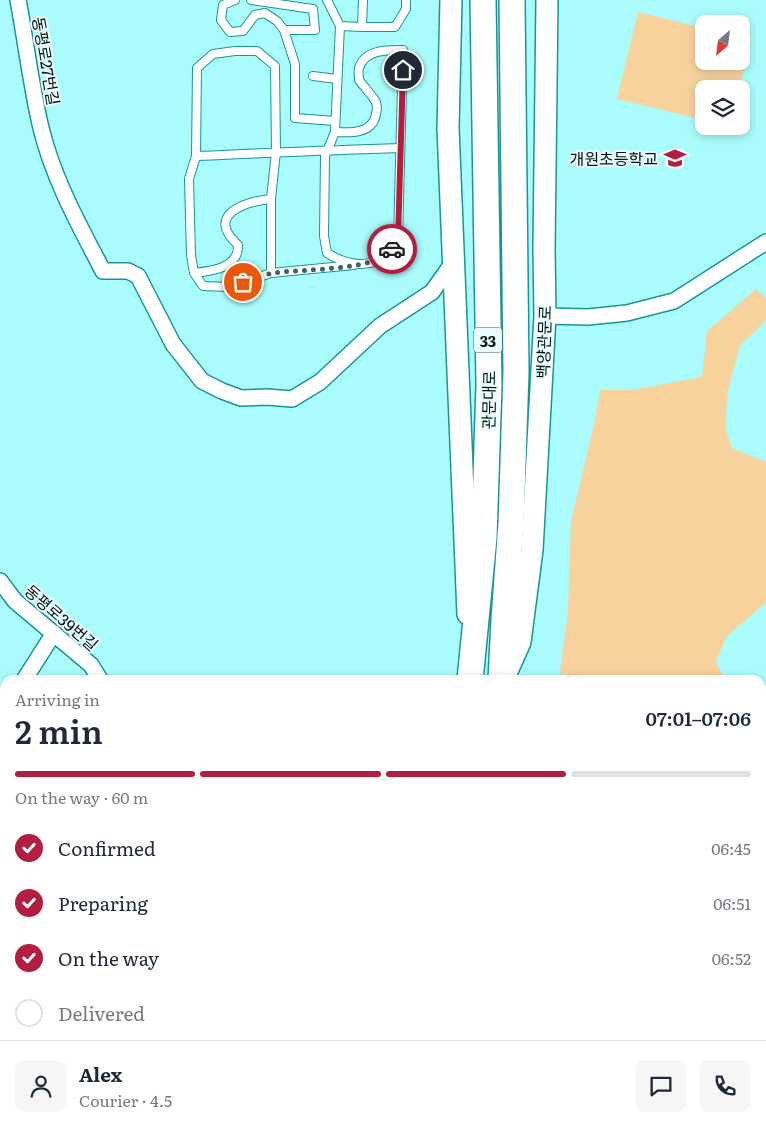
<!DOCTYPE html>
<html lang="en">
<head>
<meta charset="utf-8">
<style>
  :root { --surface:#fff; --page:#f6f6f7; --text:#1f2937; --muted:#747a83; --line:#e0e1e3; --accent:#b11e40 }
  body { margin:0; font-family:Literata,"Noto Sans KR",serif; background:var(--page); color:var(--text); height:100vh; display:flex; flex-direction:column; font-size:19px; white-space:nowrap }
  * { box-sizing:border-box; margin:0 }
  p { font-size:16px; color:var(--muted) }
  .icon { flex:none; width:28px; height:28px; fill:none; stroke:currentColor; stroke-width:2; stroke-linecap:round; stroke-linejoin:round }
  .map { position:relative; flex:1; overflow:hidden }
  .sheet { position:absolute; left:0px; top:675px; width:766px; height:466px; display:flex; flex-direction:column; background:var(--surface); border-radius:15px 15px 0 0; box-shadow:0 2px 8px #0003 }
  .sheet>* { flex:none }
  .needle { width:32px; rotate:208deg }
  .controls { position:absolute; left:695px; top:15px; display:grid; gap:10px }
  .controls a { display:grid; place-items:center; width:55px; height:55px; border-radius:10px; background:var(--surface); box-shadow:0 2px 8px #0003; font-size:25px }
  .pin { position:absolute; display:grid; place-items:center; width:42px; height:42px; color:#fff; margin:-21px; border:2px solid #fff; border-radius:50%; box-shadow:0 1px 5px #0007 }
  .courier { position:absolute; display:grid; place-items:center; width:50px; height:50px; margin:-25px; border:4px solid #b11e40; border-radius:50%; background:#fff; color:#222; box-shadow:0 1px 6px #0007 }
  .headline em { font-style:normal; font-weight:600 }
  .headline div { display:flex; flex-direction:column-reverse }
  .headline { display:flex; align-items:center; justify-content:space-between; height:85px; padding:0 15px }
  h1 { font-size:32px; font-weight:600; line-height:38px }
  .bar { display:grid; grid-template-columns:repeat(4,1fr); gap:8px 5px; align-content:center; height:60px; padding:0 15px }
  .bar i { height:6px; border-radius:4px; background:var(--line) }
  .bar .selected { background:var(--accent) }
  .bar p { grid-column:span 4 }
  .line { display:flex; align-items:center; gap:12px; padding:0 15px; border-top:1px solid var(--line) }
  .line div { flex:1 }
  .round { display:grid; place-items:center; flex:none; width:52px; height:52px; border-radius:10px; background:var(--page) }
  ol { padding:0 15px; list-style:none }
  li { display:flex; align-items:center; gap:15px; height:55px }
  li p { margin-inline-start:auto }
  li .icon { padding:5px; border-radius:50%; background:var(--accent); color:#fff; stroke-width:4 }
  li:last-child { color:var(--muted) }
  li i { width:28px; height:28px; border:2px solid var(--line); border-radius:50% }
  .map>svg:first-child { display:block }
</style>
</head>
<body>
<div class="map">
<svg width="766" height="1141" viewBox="0 0 766 1141">
  <rect width="100%" height="100%" fill="#aafbfb"/>
  <path fill="#f8d29d" d="M638 12 704 28V61H741V38L751 40 739 89H704V120L617 99Z
    M756 289 766 299V320L740 345 728 390 725 427 732 448 766 462V602L727 636 716 661 725 680H563L560 671 568 612 571 521 594 424 600 390H631L702 377 707 331Z
    M761 748 766 754V816L761 813Z"/>
  <g fill="none" stroke-linecap="round" stroke-linejoin="round">
    <g stroke="#1a9595" stroke-width="10">
      <path id="service" d="M235 0 223 5 221 20 230 32 243 31 255 15 265 13 277 21 284 30 295 64V118L335 121
        M251 0 313 9 315 30H284
        M327 0 340 26 362 27
        M363 0 362 27H395L406 9V0
        M313 76 337 79
        M335 132 325 156 324 236 327 253C346 265 371 270 389 253 393 249 395 244 398 239L403 50C388 50 365 49 359 68 358 71 359 77 359 80 364 87 372 95 376 102 377 105 377 110 376 114 373 134 350 133 335 132L340 26
        M271 199 276 152 275 66 257 51H235L213 54 197 68 196 156C264 153 332 150 400 148
        M194 273 203 286 229 287 271 273V199C244 202 205 215 238 245 239 268 212 271 194 273L191 255 189 179 196 156
        M271 273 354 265
        M0 838H5"/>
    </g>
    <g stroke="#1a9595" stroke-width="18">
      <path id="minor" d="M18 0C26 42 31 86 41 128 53 178 79 225 103 271H128L138 276 173 344 202 381 222 391 241 398 267 397 292 399 320 382 380 326 432 292 454 261
        M545 316 588 317 627 313 674 301 766 242
        M0 581 15 601 91 665 99 678V680
        M24 680 54 633
        M0 719 5 711
        M761 984 766 981
        M516 1141 522 1136"/>
    </g>
    <g stroke="#1a9595" stroke-width="24">
      <path id="secondary" d="M451 0 448 128 468 614
        M503 680 520 642 532 550 545 316 544 249 547 0"/>
    </g>
    <g stroke="#1a9595" stroke-width="28">
      <path id="trunk" d="M470 680 484 538 489 385 483 0
        M501 680 504 619 511 523 516 372 512 0
        M414 1141 415 1136
        M450 1141 451 1136"/>
    </g>
    <use href="#service" stroke="#fff" stroke-width="8"/>
    <use href="#minor" stroke="#fff" stroke-width="15"/>
    <use href="#secondary" stroke="#fff" stroke-width="21"/>
    <use href="#trunk" stroke="#fff" stroke-width="25"/>
  </g>
  <g fill="none" stroke-linecap="round" stroke-linejoin="round">
    <path stroke="#3b6464" stroke-width="5" stroke-dasharray="0 9" d="M243 282C253 279 263 275 273 273 299 269 379 271 392 249"/>
    <path stroke="#b11e40" stroke-width="6" d="M392 249 398 239 403 70"/>
  </g>
  <defs>
    <g id="school-bare" transform="scale(1.725)"><path d="M0-5L7-2L0 1L-7-2ZM-4 1L0 2.5L4 1V4Q0 6-4 4Z" fill="#b11e40" stroke="#e9fcfb" stroke-width="2.5" paint-order="stroke"/></g>
  </defs>
  <g fill-rule="evenodd">
    <use href="#school-bare" x="675" y="158"/>
  </g>
  <g text-anchor="middle" dominant-baseline="central" stroke-width="4" stroke-linejoin="round" paint-order="stroke">
    <rect fill="#e9fcfb" stroke="#465959" stroke-width="1" x="474" y="327.5" width="28" height="25" rx="4"/>
    <g font-size="15" font-weight="bold" fill="#001313">
      <text x="488" y="340">33</text>
    </g>
    <g font-size="16" fill="#001313" stroke="#e9fcfb">
      <text transform="translate(47 61) rotate(80)">동평로27번길</text>
      <text transform="translate(543 342) rotate(-88)">백양관문로</text>
      <text transform="translate(488 400) rotate(-89)">관문대로</text>
      <text transform="translate(62 617) rotate(41)">동평로39번길</text>
    </g>
    <g font-size="16" fill="#001313" stroke="#e9fcfb" text-anchor="end">
      <text x="658" y="158">개원초등학교</text>
    </g>
  </g>
</svg>
<div class="controls">
<a><svg class="needle" viewBox="-14 -14 28 28"><path d="M0-13l5 13h-10z" fill="#e53935"/><path d="M0 13l5-13h-10z" fill="#747a83"/></svg></a>
<a><svg class="icon" aria-label="layers" viewBox="0 0 24 24"><path d="M12 4l9 5-9 5-9-5zM3 14l9 5 9-5"/></svg></a>
</div>
<div class="pin" style="left:243px;top:282px;background:#ea580c"><svg class="icon" aria-label="bag" viewBox="0 0 24 24"><path d="M5 8h14l-1 12H6zM9 8a3 3 0 0 1 6 0"/></svg></div>
<div class="pin" style="left:403px;top:70px;background:#1f2937"><svg class="icon" aria-label="home" viewBox="0 0 24 24"><path d="M3 11l9-7 9 7M6 9v11h12V9"/></svg></div>
<div class="courier" style="left:392px;top:249px"><svg class="icon" aria-label="car" viewBox="0 0 24 24"><path d="M5 17H2v-5l4-1 3-4h7l3 4 3 1v5h-3M9 17h6M6 11h13"/><circle cx="7" cy="17" r="2"/><circle cx="17" cy="17" r="2"/></svg></div>
<section class="sheet">
<div class="headline"><div><h1>2 min</h1><p>Arriving in</p></div><em>07:01–07:06</em></div>
<div class="bar"><i class="selected"></i><i class="selected"></i><i class="selected"></i><i></i><p>On the way · 60 m</p></div>
<ol>
<li><svg class="icon" aria-label="check" viewBox="0 0 24 24"><path d="M5 12l5 5 9-10"/></svg>Confirmed<p>06:45</p></li>
<li><svg class="icon" aria-label="check" viewBox="0 0 24 24"><path d="M5 12l5 5 9-10"/></svg>Preparing<p>06:51</p></li>
<li><svg class="icon" aria-label="check" viewBox="0 0 24 24"><path d="M5 12l5 5 9-10"/></svg>On the way<p>06:52</p></li>
<li><i></i>Delivered</li>
</ol>
<div class="line" style="height:90px"><a class="round"><svg class="icon" aria-label="person" viewBox="0 0 24 24"><circle cx="12" cy="8" r="4"/><path d="M4 21q1-7 8-7t8 7"/></svg></a><div><b>Alex</b><p>Courier · 4.5</p></div><a class="round"><svg class="icon" aria-label="chat" viewBox="0 0 24 24"><path d="M4 5h16v11H9l-5 4z"/></svg></a><a class="round"><svg class="icon" aria-label="phone" viewBox="0 0 24 24"><path d="M5 4h4l2 5-3 2q2 4 5 5l2-3 5 2v4C11 20 4 13 5 4z"/></svg></a></div>
</section>
</div>
</body>
</html>
